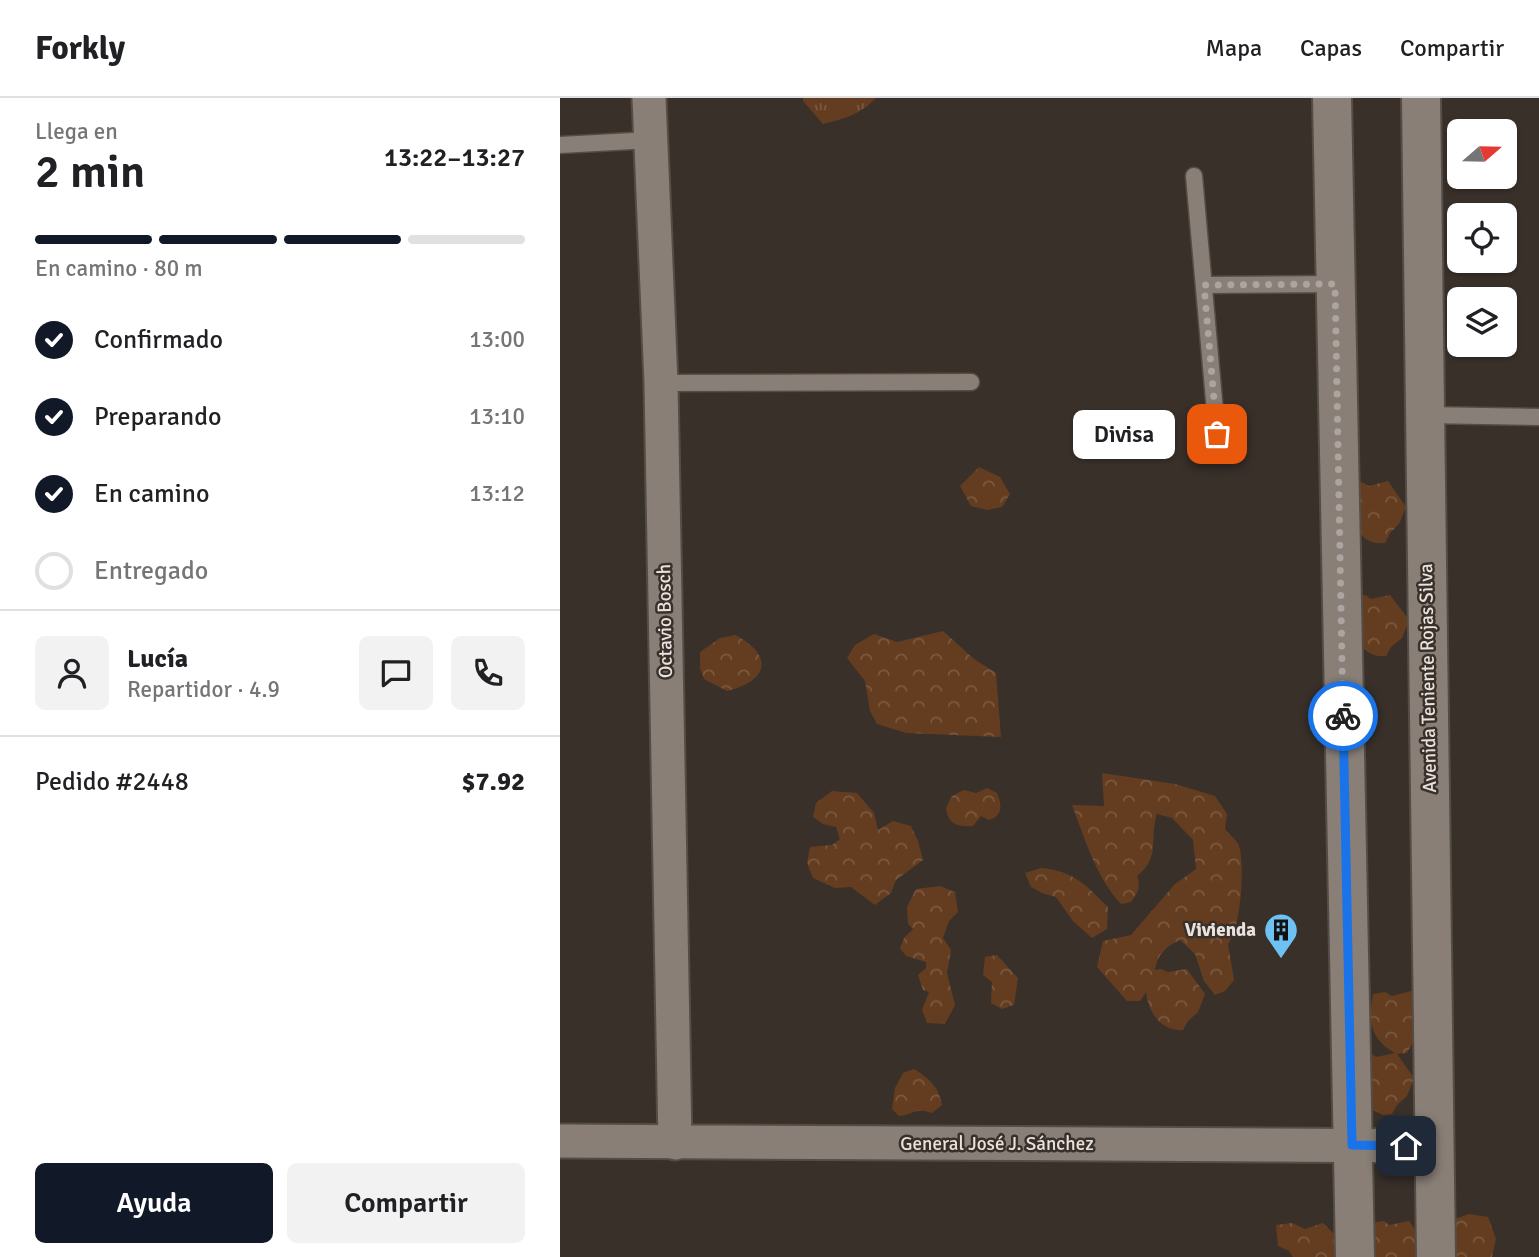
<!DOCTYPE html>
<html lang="es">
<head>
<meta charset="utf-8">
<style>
  :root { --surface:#fff; --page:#f2f2f2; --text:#202124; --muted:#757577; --line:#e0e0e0; --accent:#111827 }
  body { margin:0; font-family:Signika,sans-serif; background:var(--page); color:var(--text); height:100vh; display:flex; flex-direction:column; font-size:26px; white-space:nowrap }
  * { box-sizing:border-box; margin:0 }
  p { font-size:23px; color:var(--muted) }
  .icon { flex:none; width:38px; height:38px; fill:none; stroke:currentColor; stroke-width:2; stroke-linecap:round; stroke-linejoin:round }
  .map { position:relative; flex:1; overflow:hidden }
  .drawer { display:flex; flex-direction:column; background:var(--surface); width:560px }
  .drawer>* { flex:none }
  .needle { width:46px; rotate:70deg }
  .buttons { position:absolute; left:887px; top:21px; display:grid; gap:14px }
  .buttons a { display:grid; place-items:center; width:70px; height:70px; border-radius:10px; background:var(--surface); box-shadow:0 2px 5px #0004; font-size:35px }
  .pin { position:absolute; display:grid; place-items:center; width:60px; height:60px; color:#fff; margin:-30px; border-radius:14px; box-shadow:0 4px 10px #0006 }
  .courier { position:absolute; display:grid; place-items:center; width:70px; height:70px; margin:-35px; border:5px solid #1a73e8; border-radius:50%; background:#fff; color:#222; box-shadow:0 2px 9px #0007 }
  .bubble { position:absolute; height:49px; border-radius:10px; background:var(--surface); box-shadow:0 2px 5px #0004; font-size:23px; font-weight:600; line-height:49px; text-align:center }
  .head em { font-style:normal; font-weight:600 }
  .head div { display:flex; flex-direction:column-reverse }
  .head { display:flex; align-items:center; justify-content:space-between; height:119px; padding:0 35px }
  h1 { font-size:46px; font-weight:600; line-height:52px }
  .bar { display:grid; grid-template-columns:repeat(4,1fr); gap:10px 7px; align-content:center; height:84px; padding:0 35px }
  .bar i { height:9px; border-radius:5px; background:var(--line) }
  .bar .active { background:var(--accent) }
  .bar p { grid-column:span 4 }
  .line { display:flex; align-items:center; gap:18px; padding:0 35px; border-top:2px solid var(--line) }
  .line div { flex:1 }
  .round { display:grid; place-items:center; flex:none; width:74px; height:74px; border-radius:10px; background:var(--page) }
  ol { padding:0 35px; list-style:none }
  li { display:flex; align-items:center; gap:21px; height:77px }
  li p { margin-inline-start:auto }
  li .icon { padding:7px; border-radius:50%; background:var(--accent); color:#fff; stroke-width:4 }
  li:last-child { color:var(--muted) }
  li i { width:38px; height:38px; border:4px solid var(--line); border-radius:50% }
  .action { display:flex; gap:14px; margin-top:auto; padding:14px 35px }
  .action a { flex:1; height:80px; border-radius:10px; background:var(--accent); color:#fff; font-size:28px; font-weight:600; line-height:80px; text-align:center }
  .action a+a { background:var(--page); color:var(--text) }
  header { display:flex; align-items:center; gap:42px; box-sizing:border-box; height:98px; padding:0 35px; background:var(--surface); border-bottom:2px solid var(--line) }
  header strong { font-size:33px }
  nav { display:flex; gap:38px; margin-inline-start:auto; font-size:24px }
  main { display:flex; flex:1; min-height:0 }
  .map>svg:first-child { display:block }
</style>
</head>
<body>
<header>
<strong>Forkly</strong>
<nav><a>Mapa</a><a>Capas</a><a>Compartir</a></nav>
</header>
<main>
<section class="drawer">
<div class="head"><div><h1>2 min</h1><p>Llega en</p></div><em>13:22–13:27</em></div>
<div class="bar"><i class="active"></i><i class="active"></i><i class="active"></i><i></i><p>En camino · 80 m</p></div>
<ol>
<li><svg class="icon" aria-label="check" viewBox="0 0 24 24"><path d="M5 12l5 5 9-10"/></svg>Confirmado<p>13:00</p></li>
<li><svg class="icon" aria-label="check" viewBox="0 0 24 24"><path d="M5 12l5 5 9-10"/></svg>Preparando<p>13:10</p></li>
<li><svg class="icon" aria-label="check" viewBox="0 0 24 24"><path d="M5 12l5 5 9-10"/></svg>En camino<p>13:12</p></li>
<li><i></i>Entregado</li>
</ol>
<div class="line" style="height:126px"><a class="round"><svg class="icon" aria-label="person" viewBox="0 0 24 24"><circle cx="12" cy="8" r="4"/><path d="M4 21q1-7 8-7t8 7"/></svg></a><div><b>Lucía</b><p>Repartidor · 4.9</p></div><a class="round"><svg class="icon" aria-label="chat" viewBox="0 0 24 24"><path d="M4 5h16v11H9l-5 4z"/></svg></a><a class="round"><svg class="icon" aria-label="phone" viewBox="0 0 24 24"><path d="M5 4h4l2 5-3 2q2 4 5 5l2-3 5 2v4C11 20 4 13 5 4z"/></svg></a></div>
<div class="line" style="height:91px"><div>Pedido #2448</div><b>$7.92</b></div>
<div class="action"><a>Ayuda</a><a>Compartir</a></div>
</section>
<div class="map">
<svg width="979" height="1159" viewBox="0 0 979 1159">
  <defs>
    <pattern id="grass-tufts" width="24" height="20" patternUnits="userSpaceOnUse" patternTransform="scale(1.75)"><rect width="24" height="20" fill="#643d20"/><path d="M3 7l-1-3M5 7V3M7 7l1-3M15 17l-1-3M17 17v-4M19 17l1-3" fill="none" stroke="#7a5940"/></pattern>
    <pattern id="forest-crowns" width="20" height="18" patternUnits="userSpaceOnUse" patternTransform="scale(1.75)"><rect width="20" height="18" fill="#643d20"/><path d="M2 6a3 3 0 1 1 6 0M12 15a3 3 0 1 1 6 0" fill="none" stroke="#7a5940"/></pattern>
  </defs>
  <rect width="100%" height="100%" fill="#39302a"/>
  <path fill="url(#grass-tufts)" d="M243 0H316C301 16 284 21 263 26L243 3Z"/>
  <path fill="url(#forest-crowns)" d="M419 369 440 379 450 396 442 409 427 412 411 408 400 388Z
    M828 383 846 409 839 426 830 435 825 445C790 448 793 410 790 385L802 384 809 388Z
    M805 497 811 501 830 497 849 522 842 540 831 549 826 558C793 561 795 523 793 499Z
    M383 533 414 561 436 575 441 639 346 635 317 626 310 613 305 583 287 560 295 547 314 536 337 544Z
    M175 537C214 557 209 583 167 593L144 581 140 570V554L160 540Z
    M542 675 615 686 655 698 667 716 665 731C669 736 677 742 679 748 685 768 681 830 668 846L674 882 665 893 655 897 644 883 635 856 620 842C606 848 597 857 595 872L601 871 608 874 627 871 645 896 638 914 628 923 623 932C601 934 588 913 586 894L580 903H567L537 869 543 843 571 837 615 786 636 771 633 742 612 720 597 716C589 741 601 759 577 778 581 790 578 794 571 804L561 806C536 779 525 741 512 707L544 708Z
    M427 690 437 695C442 707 443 718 429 722L421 718 413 728C397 729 388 726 386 710L392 698 404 692 416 695Z
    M272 693 297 695 314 715 318 732 333 723 351 728 358 743 363 762 336 782 331 795 315 807 291 789 275 790 253 780 247 765 250 749 272 747 280 741 276 729 263 726 253 719 256 705Z
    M481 770C514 773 526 787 548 809L547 831 532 840 513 823 496 799 482 795 471 789 465 775Z
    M380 788 395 794 398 814 389 823 383 840 391 852 387 875 395 907 385 926 367 925 362 912 369 894 363 892 358 877 366 870V864L346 858 340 850 344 840 353 831 348 826 347 809 356 791Z
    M437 857 458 880 454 907 442 911 431 905 432 884 423 877 425 859Z
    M851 893 869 919 862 937 852 946 847 955 837 956 854 980 847 998 837 1007 832 1016 823 1017 811 1011 810 955 816 959 835 955C810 941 808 923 813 896L825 894 832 898Z
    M354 971C369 980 379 989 382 1007L372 1015C352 1009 355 1017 339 1018L332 1011 335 990 343 975Z
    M909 1116 928 1119 936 1141 932 1159H888L884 1125Z
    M824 1123 829 1127 849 1123 867 1148 863 1159H810L812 1125Z
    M732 1125 745 1131 763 1125 781 1143 774 1159H733L729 1153 718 1148 716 1127Z"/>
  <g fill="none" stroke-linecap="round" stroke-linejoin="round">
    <g stroke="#544d47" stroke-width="19">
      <path id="service" d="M0 47 91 42
        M634 78 657 336
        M644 187 775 186
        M101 285 411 284
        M865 317 979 319"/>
    </g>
    <g stroke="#544d47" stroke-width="37">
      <path id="minor" d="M89 0 101 285 115 1045
        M0 1043 874 1048"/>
    </g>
    <g stroke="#544d47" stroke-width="42">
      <path id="tertiary" d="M772 0 795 1159
        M861 0 876 1159"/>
    </g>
    <use href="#service" stroke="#897f77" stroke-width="16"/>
    <use href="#minor" stroke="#897f77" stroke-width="33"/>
    <use href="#tertiary" stroke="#897f77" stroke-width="38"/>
  </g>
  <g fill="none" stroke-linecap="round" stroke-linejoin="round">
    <path stroke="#aba4a0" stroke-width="7" stroke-dasharray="0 12.6" d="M657 336 644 187 775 186 783 618"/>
    <path stroke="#1a73e8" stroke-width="9" d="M783 618 792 1047 846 1048"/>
  </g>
  <defs>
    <g id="building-pin" transform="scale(1.75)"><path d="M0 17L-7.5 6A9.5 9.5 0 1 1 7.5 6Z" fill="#6ec2f3" stroke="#39302a"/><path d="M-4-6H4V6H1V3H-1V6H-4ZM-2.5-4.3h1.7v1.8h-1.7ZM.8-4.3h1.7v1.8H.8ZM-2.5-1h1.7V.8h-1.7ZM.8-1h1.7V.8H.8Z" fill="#111"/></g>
  </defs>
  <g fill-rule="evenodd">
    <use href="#building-pin" x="721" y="832"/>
  </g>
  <g text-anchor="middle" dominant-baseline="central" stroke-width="5" stroke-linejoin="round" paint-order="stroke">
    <g font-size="19" fill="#e9e3df" stroke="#39302a">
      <text transform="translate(105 523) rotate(-91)">Octavio Bosch</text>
      <text transform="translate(868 580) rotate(-91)">Avenida Teniente Rojas Silva</text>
      <text x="437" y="1046">General José J. Sánchez</text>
    </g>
    <g font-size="19" font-weight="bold" fill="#e9e3df" stroke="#39302a" text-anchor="end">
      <text x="696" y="832">Vivienda</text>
    </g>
  </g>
</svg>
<div class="buttons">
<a><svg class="needle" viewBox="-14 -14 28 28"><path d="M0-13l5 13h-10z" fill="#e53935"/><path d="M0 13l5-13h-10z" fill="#757577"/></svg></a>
<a><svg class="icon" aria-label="locate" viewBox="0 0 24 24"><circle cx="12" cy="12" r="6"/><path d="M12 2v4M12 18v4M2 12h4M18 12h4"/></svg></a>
<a><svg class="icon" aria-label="layers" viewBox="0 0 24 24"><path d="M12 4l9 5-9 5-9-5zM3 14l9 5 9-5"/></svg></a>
</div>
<div class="pin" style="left:657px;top:336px;background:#ea580c"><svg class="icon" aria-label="bag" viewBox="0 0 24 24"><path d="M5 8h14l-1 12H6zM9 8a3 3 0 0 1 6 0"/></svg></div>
<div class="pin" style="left:846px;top:1048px;background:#1f2937"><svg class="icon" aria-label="home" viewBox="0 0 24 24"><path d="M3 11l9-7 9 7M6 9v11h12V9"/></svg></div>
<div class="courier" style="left:783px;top:618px"><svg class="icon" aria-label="bike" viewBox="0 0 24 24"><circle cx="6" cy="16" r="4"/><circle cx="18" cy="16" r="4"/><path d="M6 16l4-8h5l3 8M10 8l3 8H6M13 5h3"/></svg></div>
<div class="bubble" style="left:513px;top:312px;width:102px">Divisa</div>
</div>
</main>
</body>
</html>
